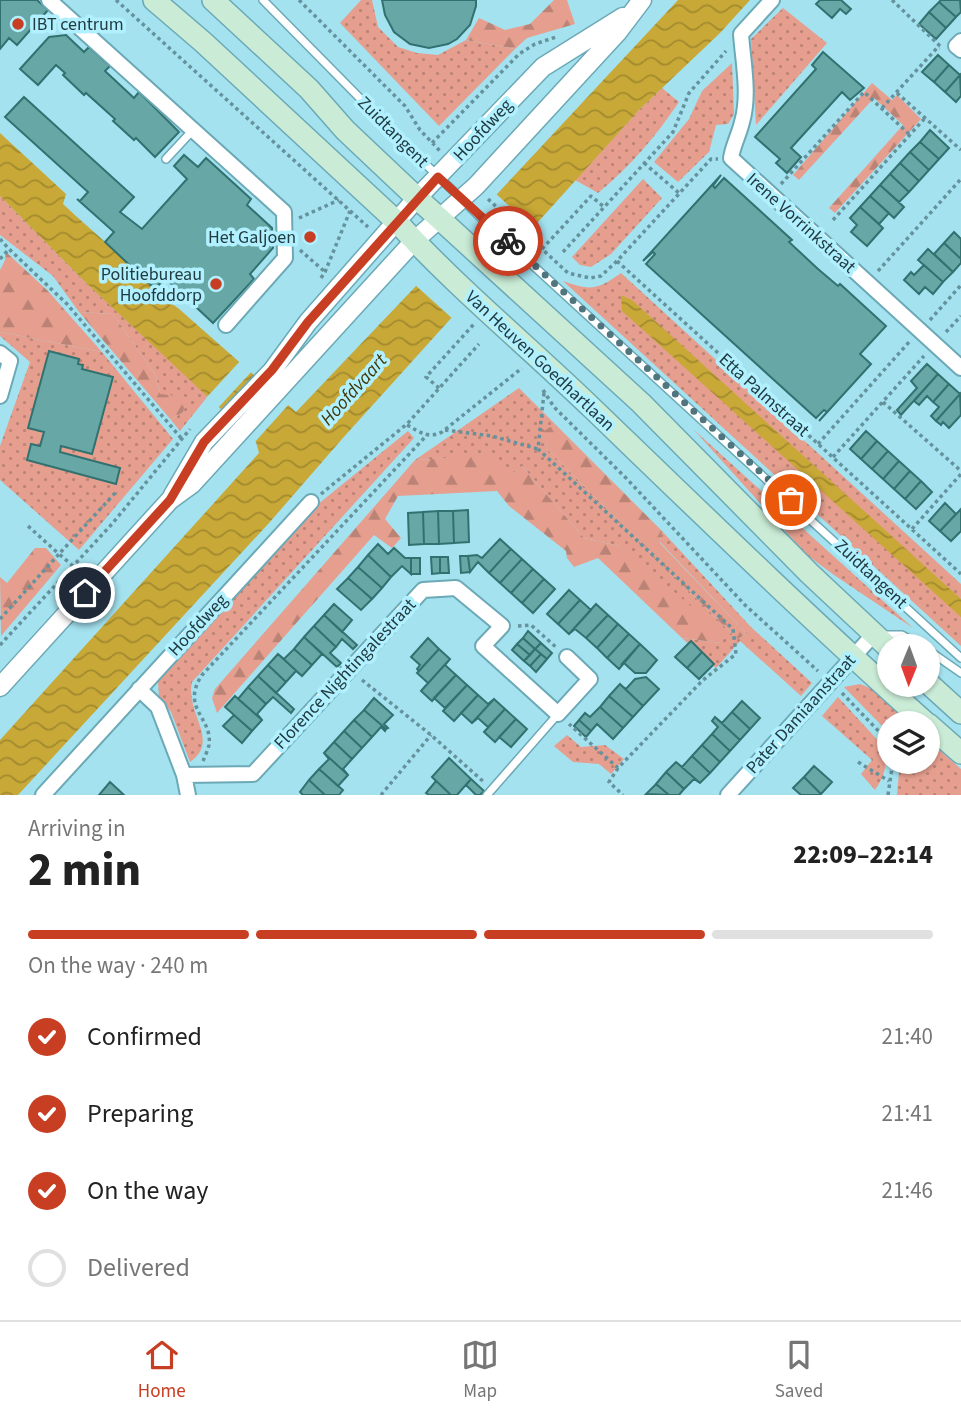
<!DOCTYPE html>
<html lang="en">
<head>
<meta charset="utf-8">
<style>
  :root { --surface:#fff; --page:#f2f2f2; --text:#222; --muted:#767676; --line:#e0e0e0; --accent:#c83e22 }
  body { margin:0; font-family:"Source Sans 3",sans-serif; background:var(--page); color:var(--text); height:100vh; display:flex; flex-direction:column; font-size:26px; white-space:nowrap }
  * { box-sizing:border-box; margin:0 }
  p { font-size:23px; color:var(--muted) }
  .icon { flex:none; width:38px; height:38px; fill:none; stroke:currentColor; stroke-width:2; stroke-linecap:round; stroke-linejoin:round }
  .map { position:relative; height:795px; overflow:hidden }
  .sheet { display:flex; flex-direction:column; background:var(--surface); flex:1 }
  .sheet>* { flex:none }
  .needle { width:46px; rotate:181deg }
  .tools { position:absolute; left:877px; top:634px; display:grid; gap:14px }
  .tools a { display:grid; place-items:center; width:63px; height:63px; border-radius:50%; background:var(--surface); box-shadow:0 2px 5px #0004; font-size:35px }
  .pin { position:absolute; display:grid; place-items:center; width:60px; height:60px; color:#fff; margin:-30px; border:4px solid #fff; border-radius:50%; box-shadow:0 2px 7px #0007 }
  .courier { position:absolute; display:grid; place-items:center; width:70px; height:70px; margin:-35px; border:5px solid #c83e22; border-radius:50%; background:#fff; color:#222; box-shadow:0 2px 9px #0007 }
  .head em { font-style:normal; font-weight:800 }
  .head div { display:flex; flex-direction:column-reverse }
  .head { display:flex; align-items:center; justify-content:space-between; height:119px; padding:0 28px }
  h1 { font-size:46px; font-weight:800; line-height:52px }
  .bar { display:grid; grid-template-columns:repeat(4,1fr); gap:10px 7px; align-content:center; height:84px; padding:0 28px }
  .bar i { height:9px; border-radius:5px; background:var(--line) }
  .bar .current { background:var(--accent) }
  .bar p { grid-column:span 4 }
  ol { padding:0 28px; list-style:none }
  li { display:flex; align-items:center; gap:21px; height:77px }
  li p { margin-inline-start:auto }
  li .icon { padding:7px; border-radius:50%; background:var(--accent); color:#fff; stroke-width:4 }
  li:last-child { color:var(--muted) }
  li i { width:38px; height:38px; border:4px solid var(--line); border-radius:50% }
  .dock { display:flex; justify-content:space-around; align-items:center; height:98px; border-top:2px solid var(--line); background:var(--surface); font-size:19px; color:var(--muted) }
  .dock a { display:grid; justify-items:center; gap:4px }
  .dock .current { color:var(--accent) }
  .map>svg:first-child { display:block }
</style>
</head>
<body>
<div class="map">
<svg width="961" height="795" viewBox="0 0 961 795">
  <defs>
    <pattern id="green-dots" width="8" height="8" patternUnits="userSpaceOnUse" patternTransform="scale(1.75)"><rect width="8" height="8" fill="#e69f8f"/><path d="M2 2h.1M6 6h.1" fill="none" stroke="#ba8376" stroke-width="1.8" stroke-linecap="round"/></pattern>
    <pattern id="forest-firs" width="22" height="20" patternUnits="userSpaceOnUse" patternTransform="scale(1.75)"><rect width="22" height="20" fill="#e69f8f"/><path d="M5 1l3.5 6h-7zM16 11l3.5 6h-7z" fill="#ba8376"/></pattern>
    <pattern id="water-waves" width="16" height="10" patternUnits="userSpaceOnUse" patternTransform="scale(1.75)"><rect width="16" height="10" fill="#c8a836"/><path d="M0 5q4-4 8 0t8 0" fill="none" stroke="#a28a2f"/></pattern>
  </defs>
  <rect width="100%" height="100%" fill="#a4e2f0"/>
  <path fill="url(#green-dots)" d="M361 0H372L378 27 398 47 417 53 438 55 466 40 515 49 439 126 340 23Z
    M783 8 827 43 756 125 751 39Z
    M732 63 734 114 728 124 716 125 709 152 678 182 654 162 689 119 702 91Z
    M662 88 679 102C656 136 630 167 598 193L575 180 640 109Z
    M643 179 662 198 611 254 591 267 580 265 572 257Z
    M0 196 85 282 208 396 180 431 171 420 183 412 160 394 156 376 113 314 79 312 53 276 0 235Z
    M621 273 961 584V646L563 281C591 291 597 290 621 273Z
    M0 332 102 352 173 439 79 550 0 480V446L30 362 0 336Z
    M519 388 555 424 545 432 547 449 737 639 747 634 660 542 662 531 751 627 812 683 801 696 740 641 716 668 682 638 721 643 619 546 584 538 522 466 506 479 496 456 415 460Z
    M694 430 913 628 834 575 807 555Z
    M408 431 414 438 192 682C185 713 221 741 190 762L171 712 159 697 158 681 317 505Z
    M860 684 875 690 909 723H889V733L844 687Z
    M838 697 884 747C888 763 885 776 875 790L861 774 872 760 822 716Z
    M567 735 581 747 605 745 624 759 611 774 599 764 573 762 554 746Z
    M928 740 961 769V795H897L900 761H928Z"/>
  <path fill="url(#forest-firs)" d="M554 0H567L575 24 527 38 515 49 466 40 479 18 505 30 530 24Z
    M872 83 892 100 897 95 921 119 835 213 829 208 903 125 874 98 799 180 793 175Z
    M6 252 48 291 102 352 0 332V270L5 260Z
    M79 312 113 314 156 376 160 394 187 397 183 412 171 420Z
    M555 424 662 531 660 543 747 634 737 639 547 449 544 431Z
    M497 455 506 478 522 466 584 538 619 546 721 631V643L682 638 598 558 574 567 567 558 566 551 509 506 497 491 398 496 385 519 401 538 392 548 374 535 217 713 212 698 215 689 415 460Z
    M35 548H46L61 565 1 636 0 577 7 583Z"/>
  <path fill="url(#water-waves)" d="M678 0H750L720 33 640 109 342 439 269 523 18 795H0V740L259 453 256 442 85 282 0 196V133L66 194 63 204C81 221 99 236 117 253 137 271 155 293 178 308L296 412 416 286 498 193Z
    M621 295 632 300 961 599V617L622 311Z"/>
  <path fill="#a4e2f0" d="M494 192 535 230 454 320 414 284Z
    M241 360 253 370 217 409 206 398Z
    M256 373 290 403 253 444 220 413Z"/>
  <path fill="#67a7a5" stroke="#317270" stroke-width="2" d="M0 0H37L48 10 17 45 9 38 0 49Z
    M382 0H476V6L470 25 457 39 448 44 429 48 410 44 394 32 385 15Z
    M820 0H841L851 9 846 14 840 9 832 18 816 4Z
    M941 0H960L961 12 956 17 939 2Z
    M939 2 956 17 946 28 929 12Z
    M929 12 946 28 936 39 919 24Z
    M66 35 84 52 89 47 110 66 105 71 134 98 139 92 179 132 155 157 136 138 134 140 113 121 115 119 86 93 84 95 63 75 65 73 56 65 38 85 20 69 49 37Z
    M823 52 864 88 850 100 842 92 791 148 801 157 787 173 776 163 780 159 755 137 816 69 812 65Z
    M938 55 949 65 934 82 922 72Z
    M949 65 960 75 945 92 934 82Z
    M960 75 961 96 956 102 945 92Z
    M24 97 134 197 120 212 142 229 187 179 174 166 184 155 198 167 206 158 251 199 247 205 272 228 273 248 250 274 254 279 213 323 165 278 155 289 105 242 114 232 77 199 80 201 88 192 5 117Z
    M930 130 949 148 939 159 920 142Z
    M920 142 939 159 929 170 910 152Z
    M910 152 929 170 919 181 900 163Z
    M900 163 919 181 909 192 890 174Z
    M890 174 909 192 899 202 880 185Z
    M721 175 713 186 715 188 724 178 792 240 789 242 818 269 838 286 840 284 886 326 860 354 871 364 819 421 827 412 824 410 816 418 646 264 655 254 653 252 643 261Z
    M880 185 904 207 894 218 870 196Z
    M870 196 889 213 879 224 860 207Z
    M860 207 883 228 867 246 851 232 857 225 850 218Z
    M954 232 961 239V259L944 243Z
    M944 243 961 259V263L953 272 934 254Z
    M928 249 953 272 943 282 918 260Z
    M924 265 943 282 933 294 925 287 919 294 904 280 911 272 914 275Z
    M49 351 79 359 78 364 83 365 82 369 113 377 92 454 61 446 60 452 120 468 116 484 27 460 31 444 40 446 44 432 28 428Z
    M927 364 938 374 901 415 897 410 917 388 911 381Z
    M938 374 949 384 933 402 927 396 919 405 914 401Z
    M949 384 960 394 936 421 931 416 939 407 933 402Z
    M960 394 961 415 949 428 943 422 941 425 936 421Z
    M866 431 877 441 861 459 850 449Z
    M877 441 888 451 872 469 861 459Z
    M888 451 899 461 883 479 872 469Z
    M899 461 910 471 894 489 883 479Z
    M910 471 921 481 905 499 894 489Z
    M921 481 932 492 916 509 905 499Z
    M945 503 956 514 940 531 929 521Z
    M961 509V531L951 541 940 531Z
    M468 510 469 542 454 543 453 511Z
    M438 511 439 544H424L423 512Z
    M438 511H453L454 543 439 544Z
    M423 512 424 544 409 545 408 513Z
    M500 539 511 549 489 573 478 562 470 572 468 556 477 555 482 558Z
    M378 544 388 554 394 548 405 558H411V574L402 566 391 577 368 555Z
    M511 549 522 559 500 583 489 573Z
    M368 555 391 577 382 588 358 567Z
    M460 556H468L470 572 461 573Z
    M431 557H440V573L432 574Z
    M440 557H448L449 573H440Z
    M411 558H420V574H411Z
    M522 559 533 569 511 593 500 583Z
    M358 567 382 588 372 599 348 578Z
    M533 569 544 579 522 603 511 593Z
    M348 578 372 599 361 610 337 589Z
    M544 579 555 589 533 613 522 603Z
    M569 590 580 600 558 624 547 614Z
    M580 600 591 610 569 634 558 624Z
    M334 604 352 620 342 632 324 615Z
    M596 604 608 615 586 638 575 629 569 634Z
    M324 615 357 645 353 649 342 639 336 647 314 626Z
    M608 615 618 624 597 648 586 638Z
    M618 624 629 634 607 658 597 648Z
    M314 626 336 647 330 653 341 663 337 667 304 637Z
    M528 631 541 643 535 649 523 638Z
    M629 634 640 644 619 669 607 658Z
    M304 637 322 654 312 665 294 649Z
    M428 638 439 649 419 671 417 669 420 665 411 657Z
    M523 638 535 649 530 655 517 644Z
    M691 641 702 652 687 668 675 657Z
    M541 643 552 653 547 659 535 649Z
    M517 644 530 655 524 661 512 650Z
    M640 644 657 660 646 673H635L624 663 621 665Z
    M294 649 312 665 302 676 278 654 284 659Z
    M439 649 450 659 421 691 428 683 417 673Z
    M535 649 541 654 530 666 524 661Z
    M702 652 714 664 699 679 687 668Z
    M278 654 302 676 296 671 286 682 268 665Z
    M541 654 547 659 536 672 530 666Z
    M450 659 445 665 456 675 432 701 421 691Z
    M268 665 286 682 276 693 258 676Z
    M456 675 467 685 445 708 434 698Z
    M258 676 294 709 291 713 273 697 266 704 248 687Z
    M646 677 659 689 643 706 622 686 626 689 635 679Z
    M620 684 643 706 633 717 609 696Z
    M467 685 478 695 454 721 443 711Z
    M248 687 266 704 257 714 262 720 238 699Z
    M478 695 488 704 494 699 472 723 461 713Z
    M235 696 262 720 252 731 225 707Z
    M609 696 633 717 623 728 600 707Z
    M374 698 393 715 384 724 388 728 386 729 364 710Z
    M494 699 505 709 488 727 478 718 472 723Z
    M742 701 760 718 750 729 732 712Z
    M600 707 623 728 613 739 597 724 591 731 579 720 585 713 590 717Z
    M505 709 516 719 495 742 484 732Z
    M364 710 386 729 385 731 381 727 372 737 354 720Z
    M732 712 750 729 740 740 715 717 722 723Z
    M234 715 252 731 242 743 223 726Z
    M715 717 740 740 730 751 712 734 718 727 712 721Z
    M516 719 527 729 511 747 499 737Z
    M354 720 372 737 362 748 344 731Z
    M579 720 591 731 586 737 574 726Z
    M344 731 362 748 352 759 334 742Z
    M712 734 730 751 720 762 702 745Z
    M334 742 352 759 343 769 348 775 324 753Z
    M702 745 720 762 710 773 692 756Z
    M324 753 348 775 338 786 319 769 329 759Z
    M692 756 710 773 700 783 676 762 682 767Z
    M449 758 471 779 457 795H451L432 777Z
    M676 762 700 783 694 779 684 789 666 772Z
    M814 766 832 782 821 794 804 777Z
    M319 769 343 790 339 795H325L309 780Z
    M666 772 684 789 679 795H669L656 784Z
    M432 777 451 795H429L426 793 436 781Z
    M804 777 821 794 820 795H801L793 788Z
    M471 779 484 791 480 795H476L466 785Z
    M309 780 325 795H303L300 792Z
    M110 782 124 795H99Z
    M656 784 669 795 646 794Z"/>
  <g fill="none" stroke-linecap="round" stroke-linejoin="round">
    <g stroke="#6ca9b6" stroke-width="10">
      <path id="service" d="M263 0 411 150 478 215 961 658
        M166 159 193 130
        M881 635H902L920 646
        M928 650 961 673
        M487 795 558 714"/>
    </g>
    <g stroke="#6ca9b6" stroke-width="18">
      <path id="minor" d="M49 0 284 212 285 258 226 325
        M772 0 741 34C743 62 750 95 742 122 739 135 733 145 731 158L961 368
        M961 41 956 46 961 50
        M0 353 10 361 0 396
        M139 689 158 707 184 775 253 774 423 590 456 588 502 626 483 646 558 714 590 679 567 657
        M184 775 188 795
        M43 795 311 502
        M728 795 874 634"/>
    </g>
    <g stroke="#6ca9b6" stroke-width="21">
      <path id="tertiary" d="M173 495 204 442 272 371 308 322 417 198 543 67 623 17
        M0 687 170 500 192 484 414 241 476 186 617 33 642 0"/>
    </g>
    <g stroke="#6ca9b6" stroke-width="24">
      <path id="secondary" d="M154 0 203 42 397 222C458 289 528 346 593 409 703 515 812 621 926 723
        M213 0 309 89 345 130 417 198 641 403 809 573 889 648
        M928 683 961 713
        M928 724 961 753"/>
    </g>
    <path stroke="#65929c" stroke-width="3.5" stroke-dasharray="3.5 3.5" stroke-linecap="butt" d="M116 0 368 227
      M299 0 405 106 420 130 440 151
      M892 0 940 46
      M897 93 961 150
      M882 108 937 48H940
      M432 143 519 54 535 44 556 37
      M644 163 679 193
      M781 184 864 92 910 135
      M488 199 568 273 590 278 601 276 617 261 711 159H718
      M299 218 339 200
      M833 220 925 118
      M0 239 9 249
      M542 249 591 196 604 207
      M300 250 325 272
      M563 252 673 132 689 93 726 51
      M0 259 9 249 67 304 181 438
      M617 261 961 574
      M878 271 961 179
      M321 278 325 272 350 211
      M930 320 961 285
      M946 332 961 316
      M439 388 426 377 474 324
      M543 390 554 407 626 478 745 605 818 671
      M544 393 538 449 733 629 736 654 703 680 618 768 569 724
      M883 402 961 471
      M407 425C420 432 428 439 442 432L522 368
      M445 430 492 436 538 449
      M818 444 910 341
      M833 457 924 356
      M321 494 407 424 479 344
      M912 529 961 474
      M73 566 59 554 116 492
      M0 619 59 554 28 526
      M518 626 531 625 557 648
      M0 645 112 524 190 429
      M362 680 431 735 485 783
      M842 693 889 742
      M203 761C205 756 208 750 209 745 213 717 180 709 202 675L427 435
      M858 762 889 781
      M618 768 609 782 623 795
      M381 795 431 735
      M888 795 893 761"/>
    <use href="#service" stroke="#fff" stroke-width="7"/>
    <use href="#minor" stroke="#fff" stroke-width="14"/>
    <use href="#tertiary" stroke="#fff" stroke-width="18"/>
    <use href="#secondary" stroke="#caecd6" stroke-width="21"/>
  </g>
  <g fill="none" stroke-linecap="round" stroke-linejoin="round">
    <path stroke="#4f757e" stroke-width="7" stroke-dasharray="0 12.6" d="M508 241 791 500"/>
    <path stroke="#c83e22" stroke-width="9" d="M85 593 170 500 204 442 272 370 308 322 438 177 508 241"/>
  </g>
  <g fill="#c83e22" stroke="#b1f0fe" stroke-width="2.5">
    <circle cx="18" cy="24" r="7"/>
    <circle cx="310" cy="237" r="7"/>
    <circle cx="216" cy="284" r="7"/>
  </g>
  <g text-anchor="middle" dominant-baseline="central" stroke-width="7" stroke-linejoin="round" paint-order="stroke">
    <g font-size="18" fill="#213b41" stroke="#b1f0fe" text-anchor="end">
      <text x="32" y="24" text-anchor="start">IBT centrum</text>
      <text x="296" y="237">Het Galjoen</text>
      <text x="202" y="274">Politiebureau<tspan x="202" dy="21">Hoofddorp</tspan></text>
    </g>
    <g font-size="18" fill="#213b41" stroke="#b1f0fe">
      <text transform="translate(483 130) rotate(-47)">Hoofdweg</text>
      <text transform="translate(393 132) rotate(45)">Zuidtangent</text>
      <text transform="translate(801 223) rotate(42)">Irene Vorrinkstraat</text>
      <text transform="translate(540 361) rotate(43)">Van Heuven Goedhartlaan</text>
      <text transform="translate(764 395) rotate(42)">Etta Palmstraat</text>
      <text transform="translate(871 574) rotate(43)">Zuidtangent</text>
      <text transform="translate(198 625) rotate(-47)">Hoofdweg</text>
      <text transform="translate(345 674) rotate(-47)">Florence Nightingalestraat</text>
      <text transform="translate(801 714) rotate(-48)">Pater Damiaanstraat</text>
    </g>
    <g font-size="19" font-style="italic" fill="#433706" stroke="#b1f0fe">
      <text transform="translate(354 390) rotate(-48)">Hoofdvaart</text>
    </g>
  </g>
</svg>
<div class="tools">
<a><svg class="needle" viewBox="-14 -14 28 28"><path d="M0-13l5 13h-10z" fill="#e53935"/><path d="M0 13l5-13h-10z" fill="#767676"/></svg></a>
<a><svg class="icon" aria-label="layers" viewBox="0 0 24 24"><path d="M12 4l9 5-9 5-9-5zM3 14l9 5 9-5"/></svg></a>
</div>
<div class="pin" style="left:791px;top:500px;background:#ea580c"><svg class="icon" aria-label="bag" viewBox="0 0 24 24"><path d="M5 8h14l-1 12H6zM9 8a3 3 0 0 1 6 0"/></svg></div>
<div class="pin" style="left:85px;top:593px;background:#1f2937"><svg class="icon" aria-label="home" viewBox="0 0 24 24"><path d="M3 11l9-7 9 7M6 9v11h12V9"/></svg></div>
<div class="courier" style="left:508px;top:241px"><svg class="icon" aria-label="bike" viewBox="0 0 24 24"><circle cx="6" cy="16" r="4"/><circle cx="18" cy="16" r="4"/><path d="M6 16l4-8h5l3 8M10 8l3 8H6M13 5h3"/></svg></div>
</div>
<section class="sheet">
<div class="head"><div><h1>2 min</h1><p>Arriving in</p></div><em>22:09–22:14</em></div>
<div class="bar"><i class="current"></i><i class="current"></i><i class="current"></i><i></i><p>On the way · 240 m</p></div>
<ol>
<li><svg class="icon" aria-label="check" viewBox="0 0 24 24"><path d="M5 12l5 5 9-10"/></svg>Confirmed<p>21:40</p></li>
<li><svg class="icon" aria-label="check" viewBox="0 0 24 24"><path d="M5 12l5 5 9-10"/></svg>Preparing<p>21:41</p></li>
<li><svg class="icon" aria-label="check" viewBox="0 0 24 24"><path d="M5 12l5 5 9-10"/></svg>On the way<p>21:46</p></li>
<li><i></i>Delivered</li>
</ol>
</section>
<nav class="dock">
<a class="current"><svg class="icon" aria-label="home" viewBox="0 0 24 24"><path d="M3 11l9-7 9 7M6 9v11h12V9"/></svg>Home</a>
<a><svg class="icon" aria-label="map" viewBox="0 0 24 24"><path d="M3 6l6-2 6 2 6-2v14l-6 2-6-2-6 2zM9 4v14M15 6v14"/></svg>Map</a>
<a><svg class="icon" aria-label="saved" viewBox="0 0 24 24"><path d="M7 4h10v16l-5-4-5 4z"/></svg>Saved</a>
</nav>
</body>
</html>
